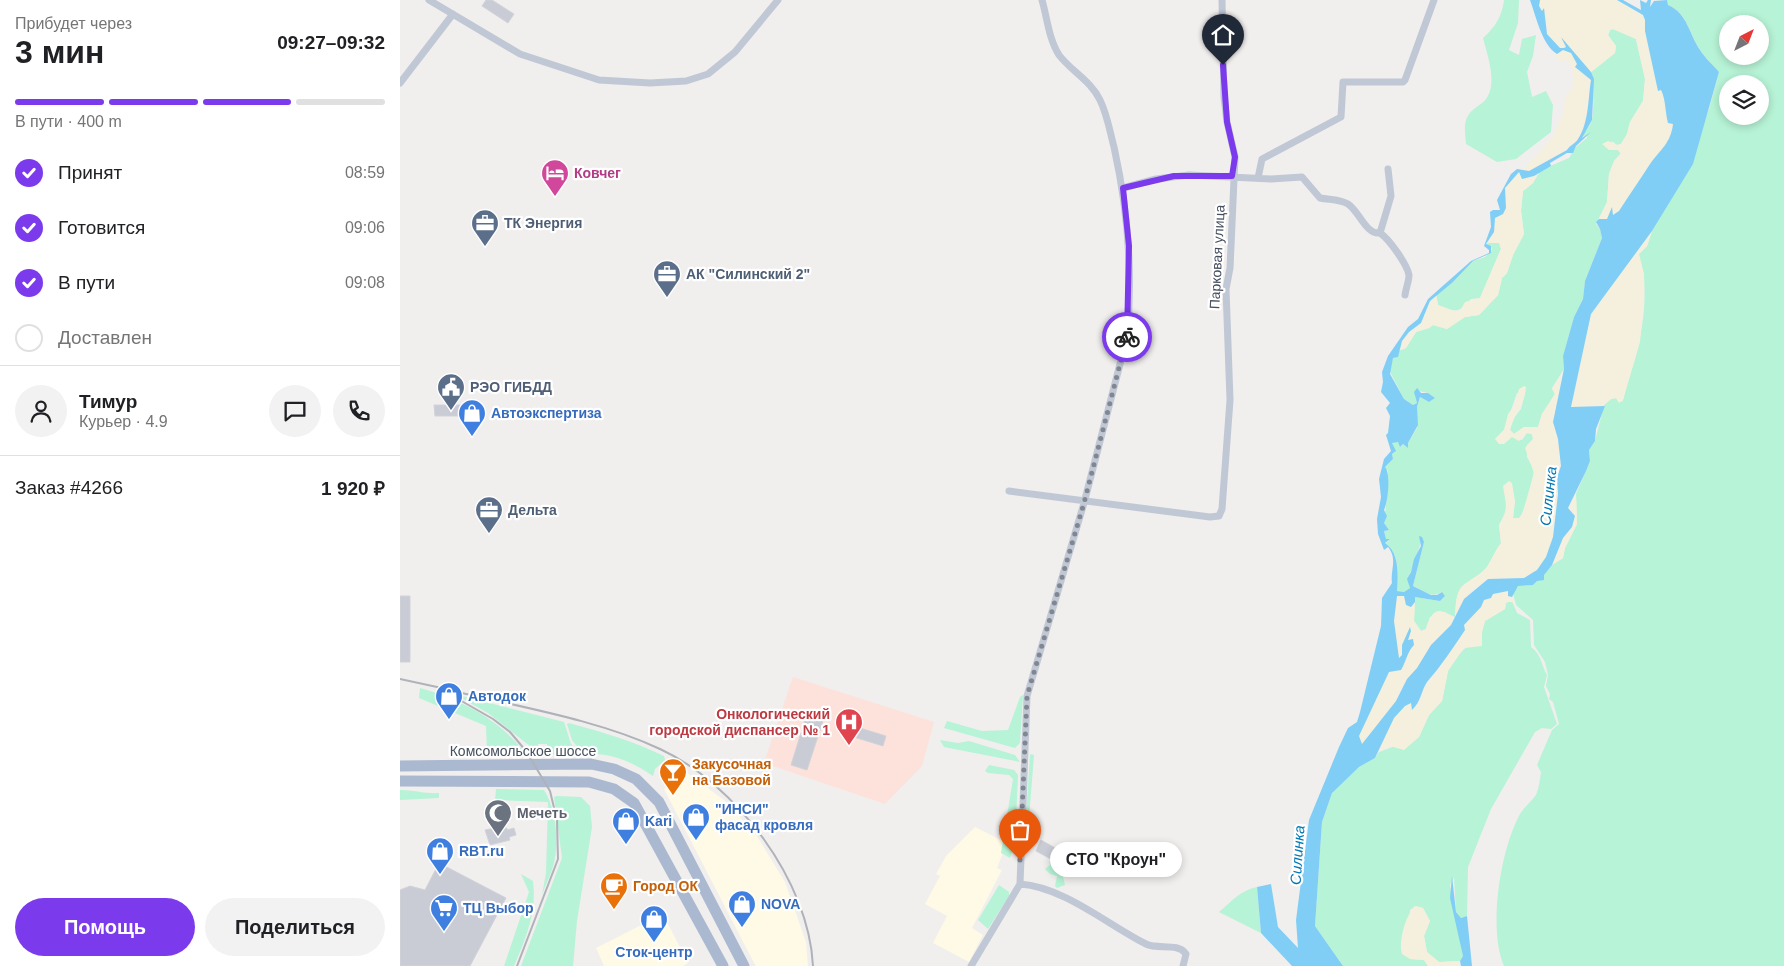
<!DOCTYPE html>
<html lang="ru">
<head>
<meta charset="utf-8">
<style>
  :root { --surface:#fff; --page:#f2f2f2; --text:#202124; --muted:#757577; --line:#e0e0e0; --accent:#7c3aed }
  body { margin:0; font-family:Arial,sans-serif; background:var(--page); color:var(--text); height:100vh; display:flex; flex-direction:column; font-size:19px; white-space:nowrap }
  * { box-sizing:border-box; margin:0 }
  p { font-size:16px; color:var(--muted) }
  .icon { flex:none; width:28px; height:28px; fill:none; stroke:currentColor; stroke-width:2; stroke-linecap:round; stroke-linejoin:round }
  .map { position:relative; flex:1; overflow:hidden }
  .panel { display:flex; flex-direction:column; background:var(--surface); width:400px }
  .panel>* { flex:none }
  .needle { width:32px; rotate:42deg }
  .tools { position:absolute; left:1319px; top:15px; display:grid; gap:10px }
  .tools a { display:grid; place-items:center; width:50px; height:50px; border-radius:50%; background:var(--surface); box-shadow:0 2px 8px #0003; font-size:25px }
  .pin { position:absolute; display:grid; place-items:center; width:42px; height:42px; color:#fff; margin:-51px -21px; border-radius:50% 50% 50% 0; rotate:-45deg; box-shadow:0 0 5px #0007 }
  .pin .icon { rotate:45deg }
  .courier { position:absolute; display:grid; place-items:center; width:50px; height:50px; margin:-25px; border:4px solid #7c3aed; border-radius:50%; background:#fff; color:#222; box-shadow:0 1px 6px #0007 }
  .bubble { position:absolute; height:35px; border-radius:18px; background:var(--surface); box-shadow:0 2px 8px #0003; font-size:16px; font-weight:700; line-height:35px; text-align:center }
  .summary em { font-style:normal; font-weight:700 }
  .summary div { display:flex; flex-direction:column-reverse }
  .summary { display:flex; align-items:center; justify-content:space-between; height:85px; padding:0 15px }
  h1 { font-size:32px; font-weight:700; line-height:38px }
  .bar { display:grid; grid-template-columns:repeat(4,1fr); gap:8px 5px; align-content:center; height:60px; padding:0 15px }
  .bar i { height:6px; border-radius:4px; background:var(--line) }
  .bar .on { background:var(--accent) }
  .bar p { grid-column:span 4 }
  .line { display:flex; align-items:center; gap:12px; padding:0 15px; border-top:1px solid var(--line) }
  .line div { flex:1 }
  .round { display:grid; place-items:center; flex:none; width:52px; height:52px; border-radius:26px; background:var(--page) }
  ol { padding:0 15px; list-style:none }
  li { display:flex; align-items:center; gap:15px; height:55px }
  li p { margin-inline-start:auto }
  li .icon { padding:5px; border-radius:50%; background:var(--accent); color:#fff; stroke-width:4 }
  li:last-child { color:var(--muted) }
  li i { width:28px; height:28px; border:2px solid var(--line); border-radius:50% }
  .primary-button { display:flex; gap:10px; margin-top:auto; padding:10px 15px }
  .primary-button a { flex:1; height:58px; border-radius:30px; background:var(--accent); color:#fff; font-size:20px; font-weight:700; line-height:58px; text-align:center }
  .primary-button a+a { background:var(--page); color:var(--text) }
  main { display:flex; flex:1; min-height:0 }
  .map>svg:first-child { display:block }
</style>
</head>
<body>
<main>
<section class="panel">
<div class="summary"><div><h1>3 мин</h1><p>Прибудет через</p></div><em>09:27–09:32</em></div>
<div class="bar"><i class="on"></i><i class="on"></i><i class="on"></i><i></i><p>В пути · 400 m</p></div>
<ol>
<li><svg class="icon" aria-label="check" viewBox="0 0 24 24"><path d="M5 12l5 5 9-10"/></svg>Принят<p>08:59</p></li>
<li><svg class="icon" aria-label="check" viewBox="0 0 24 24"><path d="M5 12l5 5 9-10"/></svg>Готовится<p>09:06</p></li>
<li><svg class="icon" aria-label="check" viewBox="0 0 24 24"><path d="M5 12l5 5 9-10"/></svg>В пути<p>09:08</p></li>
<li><i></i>Доставлен</li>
</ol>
<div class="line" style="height:90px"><a class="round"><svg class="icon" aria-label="person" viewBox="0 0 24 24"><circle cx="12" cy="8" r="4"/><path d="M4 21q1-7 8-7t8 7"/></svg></a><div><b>Тимур</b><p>Курьер · 4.9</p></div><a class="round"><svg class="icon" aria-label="chat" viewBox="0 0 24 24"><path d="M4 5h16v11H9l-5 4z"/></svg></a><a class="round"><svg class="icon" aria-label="phone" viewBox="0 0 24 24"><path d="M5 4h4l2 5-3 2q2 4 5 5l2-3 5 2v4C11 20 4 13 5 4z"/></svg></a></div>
<div class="line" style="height:65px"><div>Заказ #4266</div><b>1 920 ₽</b></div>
<div class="primary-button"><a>Помощь</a><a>Поделиться</a></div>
</section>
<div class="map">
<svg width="1384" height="966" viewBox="0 0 1384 966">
  <rect width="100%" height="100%" fill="#f1eeee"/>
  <path fill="#fefae5" d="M286 772 324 800 357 836 385 882 406 942 408 966H356L353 961 264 789Z
    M575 827 607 843 597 868 602 870 572 928 583 935 569 962 533 943 547 916 525 904 540 876 536 874 546 856Z
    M263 914 288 963 283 966H204L196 948Z"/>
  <path fill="#fde2db" d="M393 677 534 722 522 766 485 804 364 763Z"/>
  <path fill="#b7f3d6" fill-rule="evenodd" d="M1104 0H1119L1118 23 1109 50 1119 55 1122 39 1136 35 1133 56 1127 72 1132 97 1146 91 1153 105 1151 132 1116 159 1097 162 1066 144C1065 129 1062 119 1074 109 1078 106 1084 102 1086 99 1098 83 1087 54 1083 38 1095 27 1102 17 1104 0Z
    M1267 0H1384V966H1104C1088 929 1100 852 1119 816 1123 808 1131 802 1136 795 1139 788 1140 779 1141 772L1137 765 1152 730 1159 724 1153 702 1149 699 1150 694 1146 686 1148 675 1145 662 1134 645 1133 620 1116 605 1113 593 1118 586 1133 585 1152 565 1163 558 1165 548 1177 524 1176 494 1190 461 1189 450 1195 441 1204 405 1211 399 1216 398 1222 402C1225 397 1224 390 1227 384 1239 349 1247 315 1244 277 1243 269 1240 262 1239 254L1247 246 1252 231 1279 185 1309 109 1319 72C1313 65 1305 58 1300 50 1290 34 1287 13 1268 5ZM1328 24H1360V56H1328ZM1328 84H1360V116H1328Z
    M1213 29 1236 39 1245 79 1243 101 1230 122 1227 134 1221 144 1217 145 1212 141 1209 150H1218L1221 153 1214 161 1209 174 1207 202 1196 224 1200 229 1202 238 1185 281 1183 299 1174 317 1163 356 1164 369 1152 388 1155 394 1142 414 1138 427H1124L1114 434 1110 430 1113 419 1121 409 1125 394 1117 393 1104 430 1095 439 1112 437 1122 440 1127 433 1132 434 1133 439 1127 445V457L1134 470C1133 479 1125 512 1119 518H1113L1115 501 1105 498C1110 509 1105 515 1099 525L1101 543C1095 551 1092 559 1087 567 1080 575 1073 578 1065 584 1055 591 1056 607 1055 617L1044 612 1030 617 1026 629 1021 631 1014 621 1015 597 1040 601 1045 596 1041 592C1031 600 1021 588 1013 586L1024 542 1021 541C1021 544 1010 575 1008 578L1010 588 1004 592 996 591C999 576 1000 552 985 544L990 539H986L984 531 989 530 984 523 988 488V471L985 467 993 459 992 454 995 452 992 444 994 441 998 442 1001 447 1003 444 1008 448V443L1017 428V407L1020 397 1029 402 1035 398 1028 393 1019 391 1015 396 1017 403 1013 405 1004 399 989 370 993 358 998 357V351L1006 348 1016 332 1029 328 1033 325 1047 329 1065 317 1079 315 1098 295 1102 278 1107 273 1113 255 1124 234 1121 211 1123 191 1133 183 1141 170 1169 158 1176 147 1187 138V136L1182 137C1185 130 1190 127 1192 120 1194 112 1194 79 1191 72L1215 53 1216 46 1208 35 1210 30Z
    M1089 242 1100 243 1101 249 1080 298 1071 299C1057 314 1057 312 1038 305L1036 294 1053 282 1073 261 1085 257 1092 250 1091 246 1086 245Z
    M1112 601 1117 613 1130 620 1131 647C1142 655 1141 665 1147 675L1144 687 1157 724 1151 729 1142 728 1135 732 1091 809 1068 867 1067 916 1061 918 1056 912 1054 877 1050 885 1063 956 1060 961 1039 962 1027 952 1024 936 1030 921 1023 908 1016 906 1010 910V959L1024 960 1028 966H943L915 926 922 822 932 793 937 786 959 767 975 758 979 752 1019 737 1029 715 1042 701 1048 671 1056 657 1082 632 1085 621 1105 609 1106 603Z
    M20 688C61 700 101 719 127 756L59 754V751H87L86 726 19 698Z
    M54 694 164 722 171 744 181 754 147 755V744H138L137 750H135L88 713Z
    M623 695 620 743 615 748 544 728 547 721 582 731 608 730 620 697Z
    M169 723C202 732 233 741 264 756L265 760 255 769 253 776C231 761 210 752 183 754L172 740 167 724Z
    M540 740 558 743 569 741 615 755 620 762 544 747Z
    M630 754 634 755 628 831 625 832Z
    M589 765 614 770 618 775 615 843 610 858 601 853 613 779 609 775 588 773 585 771Z
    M96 789 144 790C155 807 159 838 155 858 153 871 146 883 142 895L146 873 148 802 95 800Z
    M0 790C14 790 25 794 39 793V798L0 800Z
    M157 796 181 797 190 806 192 827 177 921 173 966H121L162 858 154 797Z
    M649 861 661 868 665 885 657 888 655 886 657 876 650 874 645 869 650 865Z
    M121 874 133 881C137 912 126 938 114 966H104L129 892Z
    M599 885 609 892V896L588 929 578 920Z
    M857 887 861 933 819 912C832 901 841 890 857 887Z"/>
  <path fill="#f4f0dd" d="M1140 0H1217L1243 15 1245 20V31L1258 91 1261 90C1268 103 1262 111 1273 124L1269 142 1252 162 1219 211 1207 219H1199L1207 202 1209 174 1214 161 1221 154 1218 150H1209L1202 144 1208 141 1217 145 1221 144 1227 134 1230 122 1243 101 1245 79 1236 39 1213 29 1210 30 1208 35 1216 46 1215 53 1191 72 1163 41 1166 47C1158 49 1152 40 1147 34V24L1139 6Z
    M1163 50 1171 53 1177 64 1176 67 1191 80 1187 117 1178 140 1171 144 1167 149 1129 171 1123 170 1152 138 1164 112 1165 97 1173 87 1174 74 1170 62 1166 60 1160 61 1152 51 1157 54Z
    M1119 172 1134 176 1137 174 1133 183 1123 191 1121 211 1124 234 1113 255 1107 273 1102 278 1098 295 1079 315 1065 317 1047 329 1033 325 1029 328 1016 332 1006 348 998 351C1005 334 1013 334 1021 323 1027 313 1028 303 1036 294L1038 305 1056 312 1060 311 1065 302 1080 298 1101 249 1099 243H1088L1095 227V218L1097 216 1100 217 1105 188Z
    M1252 231 1247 246 1239 254 1244 274V300L1240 342 1223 400 1219 403 1216 398 1211 399 1204 405 1171 408 1191 314Z
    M1162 376 1153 422 1158 439 1161 466 1158 469 1157 509 1153 537 1146 557 1137 570 1124 578 1088 579 1072 590 1064 599 1051 625 1031 645 1017 668 1007 679 998 693 996 701 962 745 959 736 964 722 989 671 1008 659V635L1002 645V655L999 658 994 621 997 596H1004L1006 605 1011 607 1015 602 1014 621 1021 631 1026 629C1028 621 1033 607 1044 612 1049 613 1049 617 1055 617 1056 606 1055 590 1065 584 1073 578 1080 575 1087 567 1092 559 1095 551 1101 543L1099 525C1109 507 1106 506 1103 486L1109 481 1112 483 1115 501 1113 518H1119L1122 515 1134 473 1125 448 1133 439 1132 434 1127 433 1119 441 1112 437 1104 444H1099L1095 439 1104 430 1108 414 1115 405 1119 389 1124 386 1126 387C1125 404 1114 414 1110 430L1114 434 1124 427H1138L1142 414 1155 394 1152 389Z
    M1176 494 1177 524 1165 548 1163 558 1152 565 1163 538 1172 527 1168 508Z
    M1109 591 1116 605 1112 602H1106L1105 609 1085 621 1082 632V646L1064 648 1048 671 1042 701 1029 715 1019 737 1004 750 990 746 979 752C986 735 992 711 1011 703L1012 710 1018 705 1027 683 1035 676 1064 625 1081 607 1084 599 1091 598 1093 594Z
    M1015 906 1023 908 1030 921 1024 936 1027 952 1039 962 1060 961 1061 966H1028L1024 960 1010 959 1002 954C998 942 1006 914 1015 906Z"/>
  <path fill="#80cef5" d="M1130 0H1140L1139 6 1142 11 1144 8 1147 34 1160 48H1164L1166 47 1161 37 1191 72 1194 79 1192 120 1182 138 1191 132 1176 146 1173 153H1167L1150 163 1151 166 1134 176 1122 179 1119 172 1105 188 1106 208 1103 214 1095 218 1094 232 1086 244 1091 246V253L1073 261 1053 282 1030 301 1021 323 1009 332 1002 341 998 357 993 358 990 374 1004 399 1013 405 1017 403 1014 392 1017 388 1021 393H1028L1035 398 1029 402 1020 397 1017 407 1018 425 1008 443V448L1003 444 1000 447 998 442 992 443 996 451 992 454 993 459 985 467C991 473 988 502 984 510L987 516 984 523 989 530 984 531 986 539H990L985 543C1000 553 998 575 997 591L1004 592 1010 588 1007 579 1011 572 1014 559 1021 546 1019 536 1022 537 1024 542 1013 586 1031 595H1037L1042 592 1045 596 1040 601 1015 597V602L1011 607 1006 605 1004 596H997L994 621 999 658 1002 655V645L1010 627 1011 631 1008 640 1013 639 1014 645C1007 652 1006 662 1001 670L989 672 959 736 962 744 996 701 1007 679 1017 668 1031 645 1051 625 1064 599 1088 579 1124 578 1137 570 1146 557 1153 537 1158 494 1157 477 1161 466 1158 439 1153 422 1164 369 1163 356 1174 317 1183 299 1185 281 1202 238 1200 229 1196 222 1199 219H1207L1212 207 1213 215 1219 211C1229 195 1240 180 1250 164 1260 150 1271 143 1273 124L1268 123C1265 112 1266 100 1261 90L1258 91 1245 31V20L1243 15 1217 0H1223L1241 10 1240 0 1246 3 1248 0H1251L1250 7 1254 1 1267 0 1268 5C1288 14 1289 34 1300 50 1305 58 1313 65 1319 72L1293 164 1252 231 1191 314 1171 407 1205 406 1196 429 1195 441 1189 450 1190 461 1186 471 1168 508 1175 516 1172 527 1163 538 1152 565 1144 575V580L1137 581 1133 585 1118 586 1112 597 1108 596V591L1093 594 1091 598 1084 600 1081 607 1064 625 1065 630C1053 648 1041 666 1027 682 1021 691 1021 702 1012 710L1011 703 1005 706 994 718 975 758 959 767 932 793 922 822 915 926 943 966H892L861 933 857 887 871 884 878 927 898 948 896 920 909 820 939 747 948 728 957 722 960 712 981 626 982 598 992 583C990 570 998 559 988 547L984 550 978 534 977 519 981 497 979 479 984 459 991 451 986 435 988 433 990 416 986 408 990 403 981 392 983 382 982 372 988 356 1008 327 1018 319 1028 299 1071 261 1089 253V250L1084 246 1091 227 1090 212 1093 210H1100L1097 200 1111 174 1117 169 1129 171 1167 150C1170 145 1176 143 1178 139 1189 123 1188 98 1191 80L1175 67 1177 64 1171 53 1163 50 1157 54C1142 45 1136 16 1130 0Z
    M1052 876 1056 912 1061 918 1067 916 1072 966H1061L1060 961 1063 956 1050 898Z"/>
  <path fill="#c9ccd4" stroke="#d1d3da" d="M86 0H92L114 14 108 23 82 6Z
    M34 405H69L68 416H35Z
    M0 596H10V662H0Z
    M408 710 425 715 407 770 391 765Z
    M447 724 486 736 483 746 444 734Z
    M95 828H107V830L114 828 116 835 109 837 110 840 90 845 85 830Z
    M641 840 666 854 660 864 636 851Z
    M39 863 106 898 70 966H0V890L10 886 25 890Z"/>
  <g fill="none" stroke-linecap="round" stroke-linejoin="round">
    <path stroke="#c0c8d5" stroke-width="7" d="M29 0 120 54 199 80 250 83 286 81 308 74 335 52 378 0
      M0 83 53 14
      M988 169 991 196 980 233C989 239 1007 264 1009 275 1009 281 1006 288 1005 295
      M858 178 862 159 941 117 943 82H1003L1005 80 1034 0
      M723 188 756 179 789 175 871 179 902 177 920 198C930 200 939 199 948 204 959 211 966 235 980 233
      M609 491 810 517 819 516 822 509 830 400 826 289 830 268 835 157 827 122 824 97 822 0
      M620 884C664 887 708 925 746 944 758 950 778 942 786 954L783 966
      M571 966 620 884 627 696 684 503 727 337C733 273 728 210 714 147 710 132 707 114 700 100 691 81 671 71 659 55 649 40 647 17 642 0"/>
    <path stroke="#aab9d0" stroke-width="11" d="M0 766 191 764 214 769 236 779 259 802 344 966
      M0 781 189 782 214 789 234 803 323 966"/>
    <path stroke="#afb2b9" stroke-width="2" d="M0 679 37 687 93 719 110 732 126 751 150 791 157 820 158 859 117 966
      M37 687C108 705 194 718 260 749 336 784 409 881 413 966"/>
  </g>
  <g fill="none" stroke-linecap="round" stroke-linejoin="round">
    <path stroke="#818690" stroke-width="5" stroke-dasharray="0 9" d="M620 860 627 696 684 503 727 337"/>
    <path stroke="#7c3aed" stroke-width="6" d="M727 337 729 246 723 188 774 176H832L835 157 827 122 823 65"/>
  </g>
  <defs>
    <g id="hotel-pin" transform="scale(1.4375)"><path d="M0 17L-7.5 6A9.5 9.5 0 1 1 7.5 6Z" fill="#d1479c" stroke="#fff"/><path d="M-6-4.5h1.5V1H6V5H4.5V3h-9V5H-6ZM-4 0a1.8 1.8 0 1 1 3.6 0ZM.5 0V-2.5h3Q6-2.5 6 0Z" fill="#fff"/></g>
    <g id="office-pin" transform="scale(1.4375)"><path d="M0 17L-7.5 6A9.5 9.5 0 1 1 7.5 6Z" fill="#5c6f8a" stroke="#fff"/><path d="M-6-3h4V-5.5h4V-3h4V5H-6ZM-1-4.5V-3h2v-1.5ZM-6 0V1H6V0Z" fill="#fff"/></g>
    <g id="civic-pin" transform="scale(1.4375)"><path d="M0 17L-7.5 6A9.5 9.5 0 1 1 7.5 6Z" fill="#5c6f8a" stroke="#fff"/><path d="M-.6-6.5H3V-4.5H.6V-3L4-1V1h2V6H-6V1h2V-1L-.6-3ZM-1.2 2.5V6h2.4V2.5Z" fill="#fff"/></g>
    <g id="shop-pin" transform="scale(1.4375)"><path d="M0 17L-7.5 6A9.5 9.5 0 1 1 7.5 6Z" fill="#3f7fe0" stroke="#fff"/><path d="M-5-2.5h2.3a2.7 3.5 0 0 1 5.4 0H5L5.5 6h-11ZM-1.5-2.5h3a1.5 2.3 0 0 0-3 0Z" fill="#fff"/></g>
    <g id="hospital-pin" transform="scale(1.4375)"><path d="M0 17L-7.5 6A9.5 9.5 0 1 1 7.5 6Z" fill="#e0444e" stroke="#fff"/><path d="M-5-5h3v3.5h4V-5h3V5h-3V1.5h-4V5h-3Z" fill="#fff"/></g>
    <g id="bar-pin" transform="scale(1.4375)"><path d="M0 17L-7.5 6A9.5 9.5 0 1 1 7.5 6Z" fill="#e8710a" stroke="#fff"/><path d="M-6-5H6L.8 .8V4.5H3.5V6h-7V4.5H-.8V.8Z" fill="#fff"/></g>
    <g id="mosque-pin" transform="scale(1.4375)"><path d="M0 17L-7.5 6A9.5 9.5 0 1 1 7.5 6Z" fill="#6b7280" stroke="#fff"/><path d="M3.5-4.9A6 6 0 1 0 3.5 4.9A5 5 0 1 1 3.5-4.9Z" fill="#fff"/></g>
    <g id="cafe-pin" transform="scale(1.4375)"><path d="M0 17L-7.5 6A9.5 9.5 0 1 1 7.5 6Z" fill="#e8710a" stroke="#fff"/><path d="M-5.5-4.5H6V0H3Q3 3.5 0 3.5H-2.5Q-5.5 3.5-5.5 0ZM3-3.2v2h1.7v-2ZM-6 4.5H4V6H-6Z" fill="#fff"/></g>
    <g id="supermarket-pin" transform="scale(1.4375)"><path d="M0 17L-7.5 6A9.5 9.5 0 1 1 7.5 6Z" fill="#3f7fe0" stroke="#fff"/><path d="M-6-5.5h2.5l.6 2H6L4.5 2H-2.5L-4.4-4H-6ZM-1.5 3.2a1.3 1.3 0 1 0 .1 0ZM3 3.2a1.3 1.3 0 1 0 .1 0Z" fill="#fff"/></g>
  </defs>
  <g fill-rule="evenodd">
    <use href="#hotel-pin" x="155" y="173"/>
    <use href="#office-pin" x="85" y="223"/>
    <use href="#office-pin" x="267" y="274"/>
    <use href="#civic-pin" x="51" y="387"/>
    <use href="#shop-pin" x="72" y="413"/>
    <use href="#office-pin" x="89" y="510"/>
    <use href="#shop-pin" x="49" y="696"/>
    <use href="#hospital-pin" x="449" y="722"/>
    <use href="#bar-pin" x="273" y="772"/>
    <use href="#mosque-pin" x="98" y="813"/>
    <use href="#shop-pin" x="296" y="817"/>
    <use href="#shop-pin" x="226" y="821"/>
    <use href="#shop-pin" x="40" y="851"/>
    <use href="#cafe-pin" x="214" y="886"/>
    <use href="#shop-pin" x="342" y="904"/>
    <use href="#supermarket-pin" x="44" y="908"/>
    <use href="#shop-pin" x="254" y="919"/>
  </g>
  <g text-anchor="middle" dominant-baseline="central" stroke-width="4.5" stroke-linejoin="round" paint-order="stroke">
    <g font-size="14" font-weight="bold" fill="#b23c85" stroke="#fff" text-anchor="start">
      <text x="174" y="173">Ковчег</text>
    </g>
    <g font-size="14" font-weight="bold" fill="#4e5e75" stroke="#fff" text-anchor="start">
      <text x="104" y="223">ТК Энергия</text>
      <text x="286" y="274">АК "Силинский 2"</text>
      <text x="70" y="387">РЭО ГИБДД</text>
      <text x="108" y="510">Дельта</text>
    </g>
    <g font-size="14" fill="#444e5d" stroke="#fff">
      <text transform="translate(817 257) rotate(-87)">Парковая улица</text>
      <text x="123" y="751">Комсомольское шоссе</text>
    </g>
    <g font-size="14" font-weight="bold" fill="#366cbe" stroke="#fff" text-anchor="start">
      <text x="91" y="413">Автоэкспертиза</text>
      <text x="68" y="696">Автодок</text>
      <text x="315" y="809">"ИНСИ"<tspan x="315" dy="16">фасад кровля</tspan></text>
      <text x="245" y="821">Kari</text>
      <text x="59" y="851">RBT.ru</text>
      <text x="361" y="904">NOVA</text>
      <text x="63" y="908">ТЦ Выбор</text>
      <text x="254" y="952" text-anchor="middle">Cток-центр</text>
    </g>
    <g font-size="14" font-weight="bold" fill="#be3a42" stroke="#fff" text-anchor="end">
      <text x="430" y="714">Онкологический<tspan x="430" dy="16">городской диспансер № 1</tspan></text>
    </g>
    <g font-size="14" font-weight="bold" fill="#c56008" stroke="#fff" text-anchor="start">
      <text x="292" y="764">Закусочная<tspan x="292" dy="16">на Базовой</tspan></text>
      <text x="233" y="886">Город ОК</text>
    </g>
    <g font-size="14" font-weight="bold" fill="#5b616d" stroke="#fff" text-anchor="start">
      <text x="117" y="813">Мечеть</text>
    </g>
    <g font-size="15" font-style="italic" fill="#0078b5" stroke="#fff">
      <text transform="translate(1148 496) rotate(-84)">Силинка</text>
      <text transform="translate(897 855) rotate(-86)">Силинка</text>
    </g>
  </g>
</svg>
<div class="tools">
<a><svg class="needle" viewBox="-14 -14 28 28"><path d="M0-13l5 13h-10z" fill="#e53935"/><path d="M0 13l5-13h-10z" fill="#757577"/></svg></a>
<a><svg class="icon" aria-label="layers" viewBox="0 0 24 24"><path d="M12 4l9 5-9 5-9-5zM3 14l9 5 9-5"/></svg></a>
</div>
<div class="pin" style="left:620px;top:860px;background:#ea580c"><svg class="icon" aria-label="bag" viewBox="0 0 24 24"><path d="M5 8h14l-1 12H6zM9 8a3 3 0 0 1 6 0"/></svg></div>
<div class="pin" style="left:823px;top:65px;background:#1f2937"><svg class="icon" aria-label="home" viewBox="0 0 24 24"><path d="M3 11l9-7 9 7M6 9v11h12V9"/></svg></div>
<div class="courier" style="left:727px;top:337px"><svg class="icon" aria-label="bike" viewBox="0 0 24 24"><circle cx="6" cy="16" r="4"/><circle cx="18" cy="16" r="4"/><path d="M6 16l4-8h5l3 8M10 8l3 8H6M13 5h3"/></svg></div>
<div class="bubble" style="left:650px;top:842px;width:132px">СТО &quot;Кроун&quot;</div>
</div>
</main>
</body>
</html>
